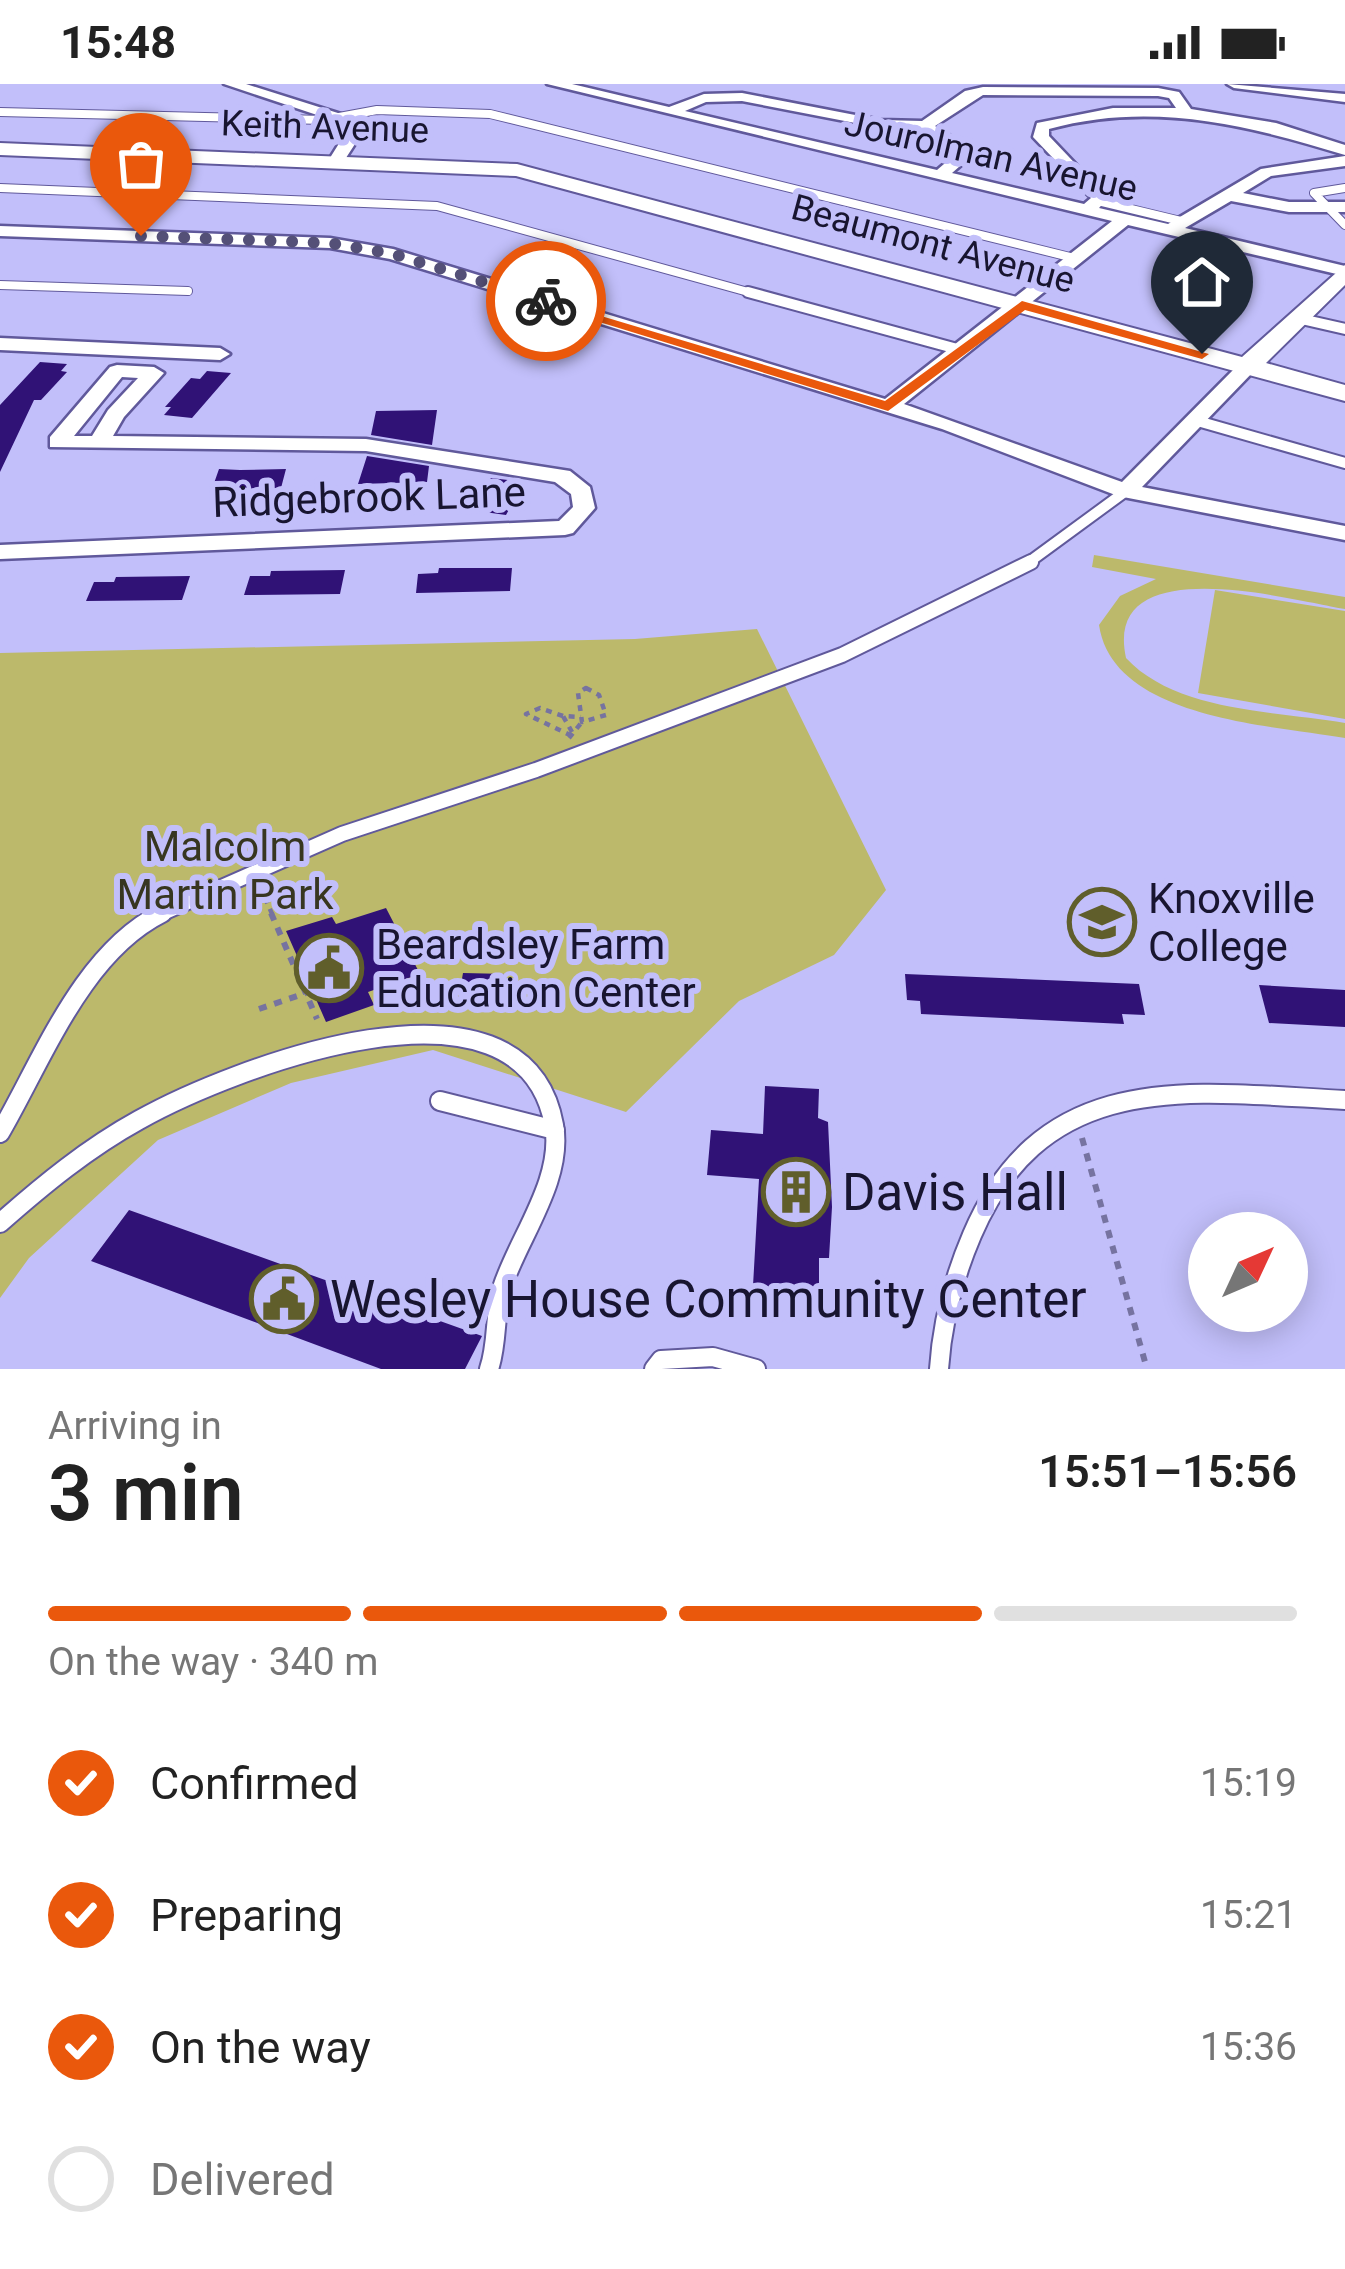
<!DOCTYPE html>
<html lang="en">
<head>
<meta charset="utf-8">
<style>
  :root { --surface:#fff; --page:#f2f2f2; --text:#222; --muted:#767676; --line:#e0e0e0; --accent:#ea580c }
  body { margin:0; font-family:Roboto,sans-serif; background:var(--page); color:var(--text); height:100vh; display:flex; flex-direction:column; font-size:45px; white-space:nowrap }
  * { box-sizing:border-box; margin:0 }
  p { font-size:39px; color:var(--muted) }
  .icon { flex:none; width:66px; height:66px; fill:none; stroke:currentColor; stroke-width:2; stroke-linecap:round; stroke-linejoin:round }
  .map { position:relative; height:1285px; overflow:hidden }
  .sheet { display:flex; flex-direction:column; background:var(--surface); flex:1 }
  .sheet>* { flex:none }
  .needle { width:78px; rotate:46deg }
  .buttons { position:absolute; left:1188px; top:1128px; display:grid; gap:24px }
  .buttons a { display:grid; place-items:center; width:120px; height:120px; border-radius:50%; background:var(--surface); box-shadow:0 6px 30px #0003; font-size:60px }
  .pin { position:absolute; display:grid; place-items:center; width:102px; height:102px; color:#fff; margin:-123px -51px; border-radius:50% 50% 50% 0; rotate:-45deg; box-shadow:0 0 12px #0007 }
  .pin .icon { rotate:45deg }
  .courier { position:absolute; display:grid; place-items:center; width:120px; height:120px; margin:-60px; border:9px solid #ea580c; border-radius:50%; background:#fff; color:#222; box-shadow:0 3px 15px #0007 }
  .summary em { font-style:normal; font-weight:600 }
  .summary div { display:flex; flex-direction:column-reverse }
  .summary { display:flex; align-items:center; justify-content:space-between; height:204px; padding:0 48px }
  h1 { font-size:78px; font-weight:600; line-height:90px }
  .bar { display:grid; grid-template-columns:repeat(4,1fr); gap:18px 12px; align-content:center; height:144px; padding:0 48px }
  .bar i { height:15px; border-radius:9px; background:var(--line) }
  .bar .active { background:var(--accent) }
  .bar p { grid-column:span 4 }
  ol { padding:0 48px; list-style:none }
  li { display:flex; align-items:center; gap:36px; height:132px }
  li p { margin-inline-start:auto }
  li .icon { padding:12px; border-radius:50%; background:var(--accent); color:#fff; stroke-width:4 }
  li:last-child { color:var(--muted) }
  li i { width:66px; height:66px; border:6px solid var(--line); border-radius:50% }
  .status { display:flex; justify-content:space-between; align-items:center; height:84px; padding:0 60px; background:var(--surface); direction:ltr }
  .status svg { height:33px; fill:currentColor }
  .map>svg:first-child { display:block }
</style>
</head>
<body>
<div class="status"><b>15:48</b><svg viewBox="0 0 49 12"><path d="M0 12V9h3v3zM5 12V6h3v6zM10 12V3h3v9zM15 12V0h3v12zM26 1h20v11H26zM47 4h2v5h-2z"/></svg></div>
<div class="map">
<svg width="1345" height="1285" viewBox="0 0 1345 1285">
  <rect width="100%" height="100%" fill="#c2bffa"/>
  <path fill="#bcb96b" d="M1094 471 1345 513V525C1291 516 1102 464 1126 574 1176 628 1276 627 1345 639V654C1271 641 1113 635 1099 541L1120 512 1156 495 1092 483Z
    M1215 506 1345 527V635L1198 609Z
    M757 545 886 806 834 871 739 917 626 1028 433 966 291 999 158 1056 29 1174 0 1214V569L635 555Z"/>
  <path fill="#301276" d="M40 278 67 280 61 287 67 288 41 316H34L0 388V321Z
    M207 287 231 289 192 334 164 331 171 323H165L191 294 200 295Z
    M437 326 432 361 371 351 376 327Z
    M367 372 429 382 427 398 358 400Z
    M219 385 240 386 286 385 281 404 212 405Z
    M491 394 524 398 506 431 470 426Z
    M439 484H512L510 507 416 509 418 490 438 489Z
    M345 486 340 510 244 511 250 492H270L271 487Z
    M190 492 182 516 86 517 94 498H114L116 493Z
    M386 824 420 890 368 908 374 921 326 938 286 847 332 833 336 840Z
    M463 889 507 890 504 918 458 917Z
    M905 890 1139 900 1145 931 1122 930 1124 940 921 930 920 917 907 916Z
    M1259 901 1345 906V943L1269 939Z
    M765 1002 819 1005 818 1034 828 1038 832 1123 829 1174H819V1207L753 1202 759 1095 707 1091 711 1046 763 1050Z
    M129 1126 482 1252 481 1254 465 1285H381L91 1177Z"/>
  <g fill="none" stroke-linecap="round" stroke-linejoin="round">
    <g stroke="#60599b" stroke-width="10">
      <path id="service-far3" d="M0 28 323 36 377 26 490 30 1078 175
        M0 104 437 122 759 211
        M1345 104 1314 109 1345 141
        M1098 117 1185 138
        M0 201 188 207"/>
    </g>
    <g stroke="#60599b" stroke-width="14">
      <path id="service-far2" d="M748 208 961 266
        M1297 234 1345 245
        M1194 336 1345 379
        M1025 481 1126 407"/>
    </g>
    <g stroke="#60599b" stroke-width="18">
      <path id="service-far1" d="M156 832 342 750 536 686 842 571 1031 478"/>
    </g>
    <g stroke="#60599b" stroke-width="22">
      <path id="service" d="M440 1017 555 1046
        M0 1049C43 975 82 869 162 829
        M0 1139C43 1101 88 1064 139 1036 230 985 523 870 554 1041 564 1096 518 1154 502 1204 494 1231 498 1259 489 1285
        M654 1285 661 1276 713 1273 756 1285
        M939 1285C942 1239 954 1193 972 1151 1044 982 1191 1008 1345 1016"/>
    </g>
    <g stroke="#60599b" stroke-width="5">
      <path id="minor" d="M224 0H246L360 36 366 43 342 80H330L328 77 350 42Z
        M547 0H572L669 23 704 10 742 9 881 36 922 37 965 7 983 3 1158 4 1179 8 1191 25 1276 39 1345 61V71C1247 41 1152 17 1049 45V52L1108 114 1099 124 1168 140 1261 85 1345 72V82L1271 92 1243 109 1289 118H1345V128H1289L1231 117 1185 144 1345 182V192L1128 141 904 320 1122 398 1240 279H1254V287L1142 403 1345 442V456L1118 412 942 345 390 175 330 164 0 152V142L330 154 393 165 885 315 1112 137ZM983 11 1158 12 1169 14 1176 24H1113L1037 39 1033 53 1091 114 1084 120 952 89 976 68 935 42ZM742 17 881 44 922 46 958 68 937 86 685 27 706 18Z
        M1227 0 1345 10V18L1234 4Z
        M0 254 220 264 230 270 220 276 0 266Z
        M117 281 154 283 164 289 124 333 113 352 366 355 570 387 590 403 595 424 573 449 565 451 0 475V461L559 437 573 423 571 410 555 398 366 367 50 363V353L110 283ZM122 293 138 294 108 326 92 352H74Z"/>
    </g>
    <g stroke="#60599b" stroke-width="4">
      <path id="tertiary" d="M0 59 517 80 1242 273 1345 181V201L1266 279 1345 301V317L516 92 0 71Z"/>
    </g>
    <path stroke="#7673a0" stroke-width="4.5" stroke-dasharray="6 6" stroke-linecap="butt" d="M586 604 599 611 606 631 582 638 578 609Z
      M563 632 540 624 526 630 570 651
      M572 648 563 632 581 633
      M569 654 582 638
      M260 803 273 832"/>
    <path stroke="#7673a0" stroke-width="6" stroke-dasharray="8 8" stroke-linecap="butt" d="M271 829 317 935
      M259 925 306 909
      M1082 1054 1147 1285"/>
    <use href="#service-far3" stroke="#fff" stroke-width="8"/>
    <use href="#service-far2" stroke="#fff" stroke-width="10"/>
    <use href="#service-far1" stroke="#fff" stroke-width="14"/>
    <use href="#service" stroke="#fff" stroke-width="18"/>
    <use href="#minor" fill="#fff" fill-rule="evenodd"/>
    <use href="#tertiary" fill="#fff" fill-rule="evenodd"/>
  </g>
  <path fill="#ea580c" d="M541 214 885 317 1022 217 1209 270 1202 275 1025 226 888 327 541 220Z"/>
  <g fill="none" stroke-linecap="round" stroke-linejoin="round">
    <path stroke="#545077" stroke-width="12" stroke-dasharray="0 21.6" d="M141 152 330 159 393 170 546 217"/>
  </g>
  <defs>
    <g id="university-ring" transform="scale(3.45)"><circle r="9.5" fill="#c2bffa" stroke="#605e2b" stroke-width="1.5"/><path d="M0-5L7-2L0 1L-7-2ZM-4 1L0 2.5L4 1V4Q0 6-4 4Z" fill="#605e2b"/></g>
    <g id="civic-ring" transform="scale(3.45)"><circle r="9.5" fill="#c2bffa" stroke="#605e2b" stroke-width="1.5"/><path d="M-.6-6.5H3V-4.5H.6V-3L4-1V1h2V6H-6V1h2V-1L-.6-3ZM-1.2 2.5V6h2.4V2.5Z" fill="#605e2b"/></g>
    <g id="building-ring" transform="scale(3.45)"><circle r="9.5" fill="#c2bffa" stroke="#605e2b" stroke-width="1.5"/><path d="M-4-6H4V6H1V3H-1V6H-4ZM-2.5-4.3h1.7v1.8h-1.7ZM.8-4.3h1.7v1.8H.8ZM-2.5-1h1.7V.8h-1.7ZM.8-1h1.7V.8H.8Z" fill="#605e2b"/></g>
  </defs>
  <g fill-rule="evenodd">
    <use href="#university-ring" x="1102" y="838"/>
    <use href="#civic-ring" x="329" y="884"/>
    <use href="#building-ring" x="796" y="1108"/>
    <use href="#civic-ring" x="284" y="1215"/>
  </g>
  <g text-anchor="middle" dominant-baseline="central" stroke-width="12" stroke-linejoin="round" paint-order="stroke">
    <g font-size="36" fill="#181530" stroke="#c2bffa">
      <text transform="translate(325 43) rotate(2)">Keith Avenue</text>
      <text transform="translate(991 72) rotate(13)">Jourolman Avenue</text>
      <text transform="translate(933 160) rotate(15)">Beaumont Avenue</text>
    </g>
    <g font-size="42" fill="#181530" stroke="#c2bffa">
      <text transform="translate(369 413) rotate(-2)">Ridgebrook Lane</text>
    </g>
    <g font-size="42" fill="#373620" stroke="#c2bffa">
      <text x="225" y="762">Malcolm<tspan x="225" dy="48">Martin Park</tspan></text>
    </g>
    <g font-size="42" fill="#181530" stroke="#c2bffa" text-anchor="start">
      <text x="1148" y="814">Knoxville<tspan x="1148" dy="48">College</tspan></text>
      <text x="376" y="860">Beardsley Farm<tspan x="376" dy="48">Education Center</tspan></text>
    </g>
    <g font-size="51" fill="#181530" stroke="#c2bffa" text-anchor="start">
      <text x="842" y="1108">Davis Hall</text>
      <text x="330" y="1215">Wesley House Community Center</text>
    </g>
  </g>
</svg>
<div class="buttons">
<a><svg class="needle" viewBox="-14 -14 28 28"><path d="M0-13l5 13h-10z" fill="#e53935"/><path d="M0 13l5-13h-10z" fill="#767676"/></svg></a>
</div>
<div class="pin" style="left:141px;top:152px;background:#ea580c"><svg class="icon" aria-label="bag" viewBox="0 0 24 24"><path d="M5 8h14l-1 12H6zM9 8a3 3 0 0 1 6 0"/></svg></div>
<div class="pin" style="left:1202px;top:270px;background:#1f2937"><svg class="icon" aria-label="home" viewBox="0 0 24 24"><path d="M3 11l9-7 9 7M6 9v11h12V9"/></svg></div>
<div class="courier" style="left:546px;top:217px"><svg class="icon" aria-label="bike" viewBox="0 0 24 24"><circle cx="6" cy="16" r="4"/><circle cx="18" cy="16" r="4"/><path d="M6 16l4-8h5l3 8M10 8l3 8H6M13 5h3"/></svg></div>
</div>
<section class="sheet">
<div class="summary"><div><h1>3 min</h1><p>Arriving in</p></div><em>15:51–15:56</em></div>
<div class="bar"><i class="active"></i><i class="active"></i><i class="active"></i><i></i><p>On the way · 340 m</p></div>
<ol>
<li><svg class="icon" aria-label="check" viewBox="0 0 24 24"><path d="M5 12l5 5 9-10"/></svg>Confirmed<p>15:19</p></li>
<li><svg class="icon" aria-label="check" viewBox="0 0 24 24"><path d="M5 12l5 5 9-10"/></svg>Preparing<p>15:21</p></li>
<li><svg class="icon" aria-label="check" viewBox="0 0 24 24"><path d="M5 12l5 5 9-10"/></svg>On the way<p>15:36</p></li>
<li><i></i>Delivered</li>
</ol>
</section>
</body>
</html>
